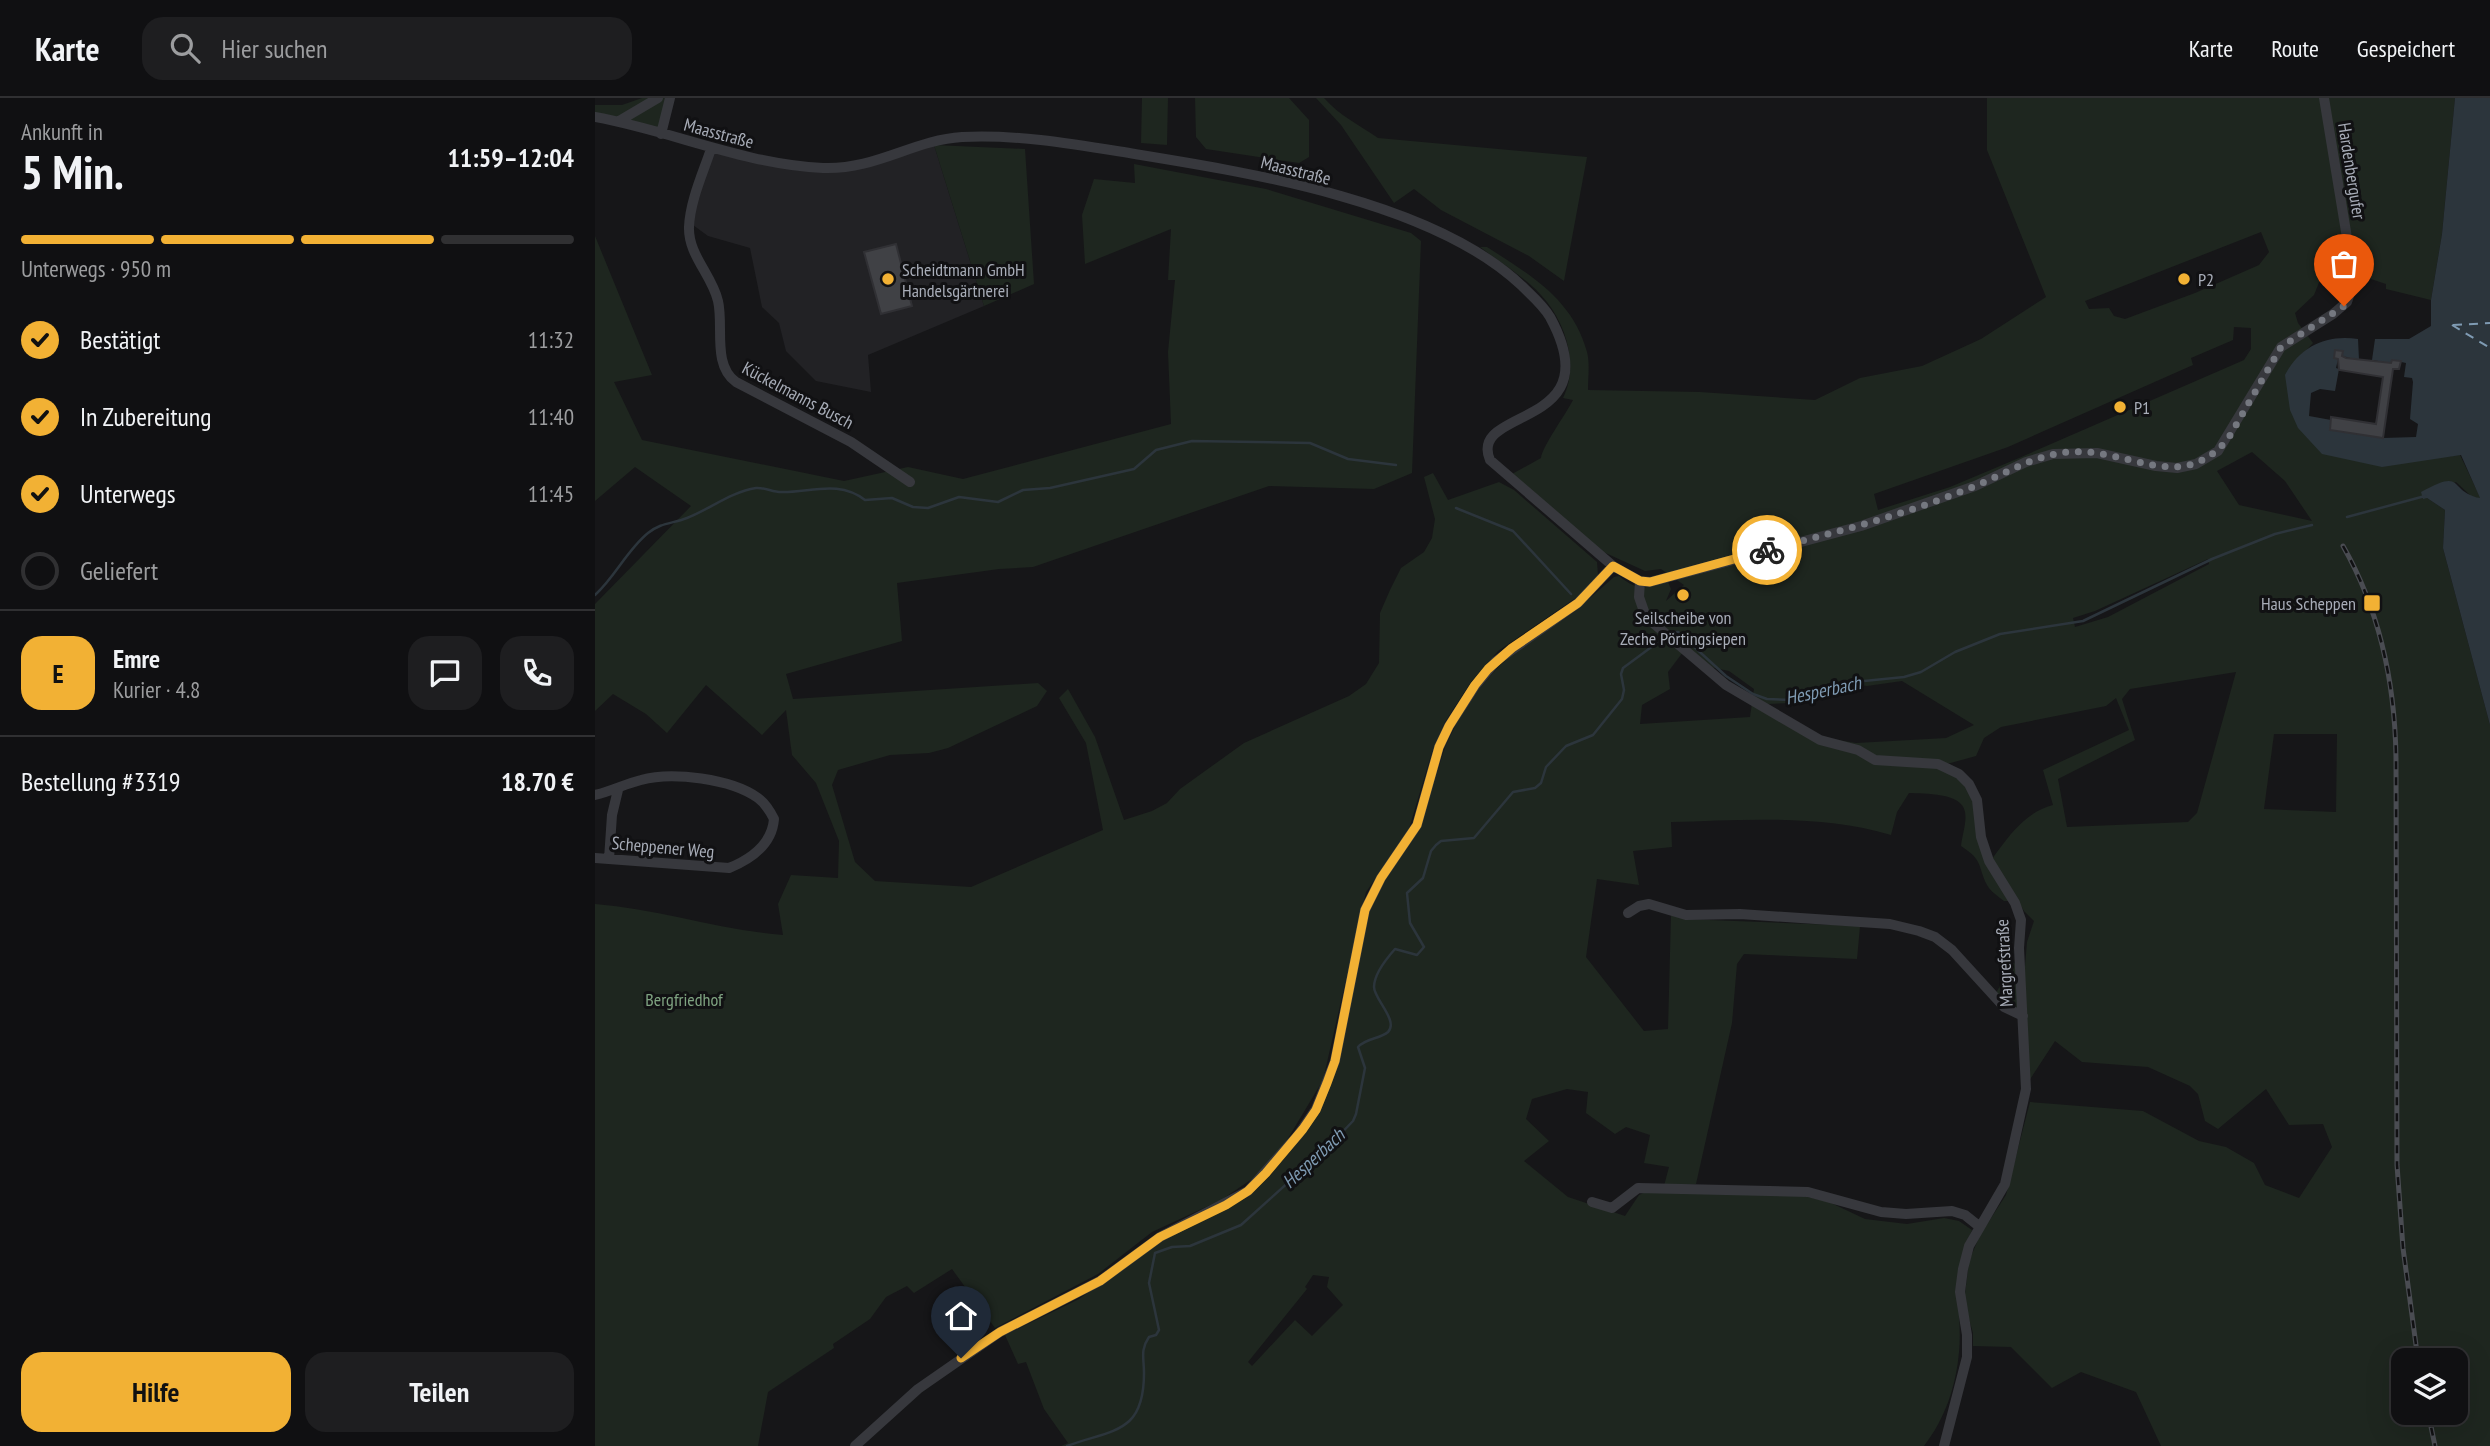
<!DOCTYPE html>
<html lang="de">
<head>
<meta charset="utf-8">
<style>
  :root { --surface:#101012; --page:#1e1e20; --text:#f1f3f6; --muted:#9c9d9f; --line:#303032; --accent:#f2b134 }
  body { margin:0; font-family:"PT Sans Narrow",sans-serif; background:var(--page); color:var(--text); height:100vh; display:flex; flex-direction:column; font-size:26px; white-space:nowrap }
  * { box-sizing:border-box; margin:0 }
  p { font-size:23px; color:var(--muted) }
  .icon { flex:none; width:38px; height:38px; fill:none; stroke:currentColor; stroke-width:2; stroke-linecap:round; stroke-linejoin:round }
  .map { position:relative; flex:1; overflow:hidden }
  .panel { display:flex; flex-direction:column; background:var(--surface); width:595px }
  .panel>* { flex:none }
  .tools { position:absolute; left:1796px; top:1250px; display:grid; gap:14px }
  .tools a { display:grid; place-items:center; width:77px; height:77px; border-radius:14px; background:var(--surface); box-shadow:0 7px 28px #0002,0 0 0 2px var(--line); font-size:35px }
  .pin { position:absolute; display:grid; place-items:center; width:60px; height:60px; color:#fff; margin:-72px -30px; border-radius:50% 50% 50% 0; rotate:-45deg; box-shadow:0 0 7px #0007 }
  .pin .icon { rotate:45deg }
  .courier { position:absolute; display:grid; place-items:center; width:70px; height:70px; margin:-35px; border:5px solid #f2b134; border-radius:50%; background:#fff; color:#222; box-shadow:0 2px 9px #0007 }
  .overview em { font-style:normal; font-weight:700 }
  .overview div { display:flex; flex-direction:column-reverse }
  .overview { display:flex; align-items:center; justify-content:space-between; height:119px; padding:0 21px }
  h1 { font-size:46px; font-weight:700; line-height:52px }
  .bar { display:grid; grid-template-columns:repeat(4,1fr); gap:10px 7px; align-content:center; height:84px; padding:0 21px }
  .bar i { height:9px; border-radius:5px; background:var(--line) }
  .bar .on { background:var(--accent) }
  .bar p { grid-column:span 4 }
  .line { display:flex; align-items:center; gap:18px; padding:0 21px; border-top:2px solid var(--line) }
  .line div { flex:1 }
  .round { display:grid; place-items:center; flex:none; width:74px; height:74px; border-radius:21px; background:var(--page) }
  ol { padding:0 21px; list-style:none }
  li { display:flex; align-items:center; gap:21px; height:77px }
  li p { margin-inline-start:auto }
  li .icon { padding:7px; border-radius:50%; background:var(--accent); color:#111; stroke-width:4 }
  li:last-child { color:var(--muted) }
  li i { width:38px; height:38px; border:4px solid var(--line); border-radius:50% }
  .primary-button { display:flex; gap:14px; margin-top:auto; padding:14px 21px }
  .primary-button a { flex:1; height:80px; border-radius:21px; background:var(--accent); color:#111; font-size:28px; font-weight:700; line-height:80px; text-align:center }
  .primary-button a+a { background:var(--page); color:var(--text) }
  header { display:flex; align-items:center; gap:42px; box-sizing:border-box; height:98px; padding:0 35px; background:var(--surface); border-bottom:2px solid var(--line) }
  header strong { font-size:33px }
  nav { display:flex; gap:38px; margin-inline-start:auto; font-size:24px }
  .search { width:490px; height:63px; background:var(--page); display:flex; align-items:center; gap:18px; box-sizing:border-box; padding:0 24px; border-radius:21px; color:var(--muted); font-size:26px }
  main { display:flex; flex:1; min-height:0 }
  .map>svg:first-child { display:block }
</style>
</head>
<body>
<header>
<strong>Karte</strong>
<div class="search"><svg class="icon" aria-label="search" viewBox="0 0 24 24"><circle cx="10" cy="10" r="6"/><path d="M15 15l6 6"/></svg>Hier suchen</div>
<nav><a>Karte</a><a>Route</a><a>Gespeichert</a></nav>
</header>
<main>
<section class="panel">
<div class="overview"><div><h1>5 Min.</h1><p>Ankunft in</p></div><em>11:59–12:04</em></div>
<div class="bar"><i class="on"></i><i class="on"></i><i class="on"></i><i></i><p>Unterwegs · 950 m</p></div>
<ol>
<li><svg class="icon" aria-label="check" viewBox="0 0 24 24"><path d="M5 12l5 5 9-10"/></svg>Bestätigt<p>11:32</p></li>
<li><svg class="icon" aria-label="check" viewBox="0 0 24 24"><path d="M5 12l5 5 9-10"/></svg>In Zubereitung<p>11:40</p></li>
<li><svg class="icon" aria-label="check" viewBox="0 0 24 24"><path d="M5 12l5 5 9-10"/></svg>Unterwegs<p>11:45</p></li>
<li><i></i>Geliefert</li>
</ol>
<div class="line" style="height:126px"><b class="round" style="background:var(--accent);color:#111">E</b><div><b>Emre</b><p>Kurier · 4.8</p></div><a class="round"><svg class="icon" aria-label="chat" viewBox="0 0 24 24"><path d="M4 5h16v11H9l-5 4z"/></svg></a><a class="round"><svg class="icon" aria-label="phone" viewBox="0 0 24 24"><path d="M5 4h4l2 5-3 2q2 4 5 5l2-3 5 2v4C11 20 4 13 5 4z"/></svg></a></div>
<div class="line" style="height:91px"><div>Bestellung #3319</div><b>18.70 €</b></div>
<div class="primary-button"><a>Hilfe</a><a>Teilen</a></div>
</section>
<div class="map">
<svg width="1895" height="1348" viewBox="0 0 1895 1348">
  <rect width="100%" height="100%" fill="#161618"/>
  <path fill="#222225" d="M339 47 389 208 273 257 276 294 221 283 191 253 184 225 167 209 155 150 113 138 98 127 99 114 118 53 225 72Z"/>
  <path fill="#1e261f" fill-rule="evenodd" d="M47 0H73L65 34 0 17V7H27Z
    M547 0H573L572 47 546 45Z
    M600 0H694L714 22V59L704 65 611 51 601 39Z
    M721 0H729C745 18 763 26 783 40L992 59 969 183 934 158 846 112 819 91 799 105 746 27Z
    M1392 0H1860L1847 136 1836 202 1791 191V186L1752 173 1729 172 1719 197 1700 215 1703 225 1718 245 1704 260 1703 330 1849 359 1865 357 1886 401 1876 398 1861 384 1832 400 1850 412 1848 450 1895 627V1348H1566L1541 1294 1486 1274 1457 1290 1416 1249 1378 1248V1235L1369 1204 1374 1163 1385 1137 1411 1097 1435 1004 1548 1013 1604 1043 1631 1049 1659 1065 1670 1087 1704 1100 1737 1049 1728 1026 1694 1027 1671 991 1623 1031 1610 1023 1603 996 1595 988 1553 969 1487 964 1460 943 1432 986 1430 944 1432 915 1416 909 1401 895 1418 865 1430 868 1432 844 1439 823 1429 813 1397 761C1413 739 1430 714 1458 707L1448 672 1534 632 1521 600 1511 608 1406 629 1389 640 1381 658 1352 666 1373 688 1381 706 1384 743 1414 803H1409C1404 799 1395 793 1392 787 1382 767 1389 763 1366 748 1367 738 1372 724 1370 714 1367 694 1329 696 1314 695L1302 714 1296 737C1225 716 1149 722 1076 724L1077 749 1038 753 1044 787 1002 781 991 859 1049 933 1073 931 1076 817 1089 821 1265 828 1262 861 1149 856 1142 866 1137 925 1101 1086 1069 1088 1074 1069 1049 1065 1055 1037 1031 1029 1020 1036 991 1015 993 994 972 991 937 1001 931 1021 954 1043 929 1063 973 1099 1030 1118 1044 1097 1055 1092 1209 1098 1234 1104 1270 1121 1312 1126 1349 1120 1364 1123 1377 1132C1373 1143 1367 1156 1365 1168 1360 1197 1367 1225 1364 1254 1361 1288 1350 1321 1329 1348H466L473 1345 449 1311 431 1264 423 1266 410 1237 484 1201 563 1145 653 1099 674 1079 724 1014 736 986 775 811 786 786 825 729 850 649 864 620 885 590 904 568 924 551 979 514 1019 479 1024 478C1044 494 1049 490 1073 484L1076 491 1071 503 1089 487 1066 471 1050 473 1004 452 917 376 946 360C947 349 971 316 978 302L968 300C983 270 973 231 952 204 935 182 907 166 885 149H892C934 176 978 201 992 254 995 265 993 280 993 292L1105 294 1220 302 1265 280 1327 268 1386 241 1451 199 1392 52ZM1666 134 1674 154 1664 167 1600 195 1530 221 1519 218 1514 210 1494 211 1490 203ZM1639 229 1656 230V251L1649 262 1424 360 1355 389 1283 412 1279 396 1413 349 1598 267 1596 260 1638 242ZM1657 354 1690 383 1717 423 1644 407 1622 373ZM1613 461 1614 466 1513 519 1480 529 1478 520 1500 513ZM1088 554 1115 569 1134 573 1159 591 1155 619 1045 626 1047 607 1075 591 1073 574ZM1641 574 1602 715 1593 724 1472 729 1463 681 1540 642 1527 601 1535 591ZM1307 583 1379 627 1351 640 1261 645 1225 639 1172 606 1198 605 1256 585 1272 588ZM1679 636H1742L1741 714 1669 711ZM718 1177 734 1179 732 1189 748 1207 717 1238 700 1222 657 1268 653 1264 712 1191 710 1189ZM1808 1262H1860V1314H1808Z
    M339 47 430 51 439 186 389 208Z
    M539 66 671 91 816 135 826 143 817 375 779 391 674 388 438 469 404 471 302 485 307 543 191 576 198 601 443 585 452 593 442 608 353 650 334 655 295 657 243 672 237 687 260 764 280 783 376 789 508 732 491 645 464 600 473 591 500 639 529 722 557 713 572 705 585 691 649 645 754 598 771 586 784 565 785 515 795 492 806 470 829 454 837 440 840 421 829 379 838 375 853 402 904 384 919 392 1002 464 1003 477 988 495 903 553 876 584 850 624 837 654 813 734 771 794 728 982 689 1047 657 1081 626 1102 557 1134 503 1176 400 1230 357 1171 319 1195 312 1188 291 1199 275 1221 238 1246 239 1250 173 1294 163 1348H0V806C64 811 124 832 188 837L183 806 196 777 243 780 244 743 221 685 197 657 191 612 167 637 111 587 72 635 51 616 18 596 0 613V506L96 408 40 369 0 403V138L57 277 19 284 47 342 249 383 313 369 368 381 576 326 573 254 580 182H573L576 131 490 166 487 117 499 81 540 85Z"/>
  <path fill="#2c353c" d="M1860 0H1895V627L1848 450 1850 412 1832 400 1828 401 1826 394C1871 369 1852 393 1885 400L1866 357 1787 369 1727 356 1703 330 1695 312 1690 277C1705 248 1732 236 1763 241L1764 262 1747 258 1748 253 1740 252 1739 260 1743 261 1741 270 1744 271 1740 293 1725 291 1716 295 1714 318 1736 322 1735 332 1788 340 1821 339 1823 326 1815 321 1818 284 1817 280 1809 279 1811 265 1797 262 1796 265 1777 262 1780 241H1814L1836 228V202L1847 136Z"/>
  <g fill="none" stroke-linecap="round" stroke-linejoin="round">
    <path stroke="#2c353c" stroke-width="2.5" d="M861 410 918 433 976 496
      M1752 419 1830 398
      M0 497C20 479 32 452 53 435 67 424 77 426 92 420 115 411 136 394 161 390 170 389 179 395 188 394 217 394 244 382 270 402L297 400 318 409 333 410 364 399 403 404 428 392 455 390 539 371 561 352 597 343 715 345 753 361 801 367
      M1075 535 1083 534 1131 578 1158 596 1172 601 1197 602 1249 585 1309 579 1326 574 1360 554 1405 536 1488 523 1617 461 1680 436 1717 427
      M472 1348C518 1331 549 1336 549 1275 549 1260 545 1252 554 1239L561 1237 564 1232 554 1185 560 1155 577 1149 595 1148 646 1127 736 1046 758 1023 761 1016 770 970 763 949C771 940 785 941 793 934 804 923 779 901 779 889 779 876 792 860 800 851L822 857 829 849 815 825 812 795 828 780 836 753 841 747 846 743 879 740 918 694 940 690 946 685 951 669 971 648 998 637 1027 601 1029 592 1026 576 1028 570 1070 539"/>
    <path stroke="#7f9bb3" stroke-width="2" stroke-dasharray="9 7" stroke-linecap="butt" d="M1857 227 1895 250
      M1858 227 1895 225"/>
  </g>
  <path fill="#404145" stroke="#303034" stroke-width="2" d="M301 146 317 208 286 216 269 154Z
    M1740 252 1748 253 1747 258 1751 260 1796 265 1797 262 1806 263 1804 271H1798L1788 340 1735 332 1736 319 1781 326 1788 279 1744 272 1743 261 1739 260Z"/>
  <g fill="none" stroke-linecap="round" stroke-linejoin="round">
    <path stroke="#37383d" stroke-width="10" d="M0 19C77 33 148 66 228 70 281 72 318 42 367 39 425 36 484 47 540 56 657 75 839 104 927 188 937 198 948 207 955 219 1017 333 872 308 895 362L1018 468
      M24 23 63 0
      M66 36 75 0
      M116 51C108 75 95 103 94 129 93 157 117 177 123 203 129 228 117 267 141 284L256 344 315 384
      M1045 483 1044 499 1051 519 1131 587 1225 642 1263 652 1280 662 1343 666 1364 676 1374 686 1382 702 1386 739 1394 763 1420 805 1426 822 1424 850 1431 991 1410 1086 1374 1148 1368 1171 1365 1194 1372 1237V1259L1349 1348
      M0 697C17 693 30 686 46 682 77 673 137 681 163 700 170 705 175 713 179 721 177 746 156 761 134 770L0 760
      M14 761 17 717 23 692
      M1033 815 1044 808 1054 806 1091 817 1145 816 1295 826 1324 833 1340 839 1357 852 1409 909 1428 918
      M997 1104 1017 1110 1043 1090 1213 1094 1286 1114 1311 1116 1357 1113 1370 1117 1385 1129
      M260 1348 323 1291 405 1234 505 1183 565 1139 653 1093 703 1037 721 1011 740 963 770 812 786 780 822 727 844 649 854 628 880 588 901 563 983 505 1018 468 1045 483 1055 484 1266 428 1380 388 1431 364 1458 356 1502 355 1561 368 1582 370 1601 366 1623 353 1686 249 1738 216 1752 204 1755 195 1756 164 1729 0"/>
    <g stroke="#4a4c52" stroke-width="5">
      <path id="rail" d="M1748 448C1785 513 1800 587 1801 660L1802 1067 1808 1150 1823 1262
        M1833 1314 1840 1348"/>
    </g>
    <use href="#rail" stroke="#111113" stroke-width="2.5" stroke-dasharray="8" stroke-linecap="butt"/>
  </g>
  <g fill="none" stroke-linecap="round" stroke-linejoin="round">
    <path stroke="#757880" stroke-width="7" stroke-dasharray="0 12.6" d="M1172 452C1242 434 1313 416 1380 388 1412 375 1439 357 1474 354 1533 349 1585 398 1633 341L1686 249 1749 208"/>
    <path stroke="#f2b134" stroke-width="9" d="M366 1260 405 1234 505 1183 565 1139 631 1107 653 1093 671 1075 708 1031 721 1012 732 985 740 963 770 812 786 780 822 727 844 649 854 628 880 587 893 571 917 550 983 505 1018 468 1045 483 1055 484 1172 452"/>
  </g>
  <g fill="#f2b134" stroke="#111113" stroke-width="2.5">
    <circle cx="293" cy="181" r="7"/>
    <circle cx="1589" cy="181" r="7"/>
    <circle cx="1525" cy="309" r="7"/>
    <circle cx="1088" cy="497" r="7"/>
    <rect x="1768" y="496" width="18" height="18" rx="3.5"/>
  </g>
  <g text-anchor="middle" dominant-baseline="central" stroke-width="6" stroke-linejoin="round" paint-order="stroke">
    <g font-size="18" fill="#a8adb8" stroke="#111113">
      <text transform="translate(124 35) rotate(15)">Maasstraße</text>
      <text transform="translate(701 72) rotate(14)">Maasstraße</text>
      <text transform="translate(1757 73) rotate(81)">Hardenbergufer</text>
      <text transform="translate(203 297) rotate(28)">Kückelmanns Busch</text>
      <text transform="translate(68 749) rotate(5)">Scheppener Weg</text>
      <text transform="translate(1409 865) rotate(-93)">Margrefstraße</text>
    </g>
    <g font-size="18" fill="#a8adb8" stroke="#111113" text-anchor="start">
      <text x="307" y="171">Scheidtmann GmbH<tspan x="307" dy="21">Handelsgärtnerei</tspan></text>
      <text x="1603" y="181">P2</text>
      <text x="1539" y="309">P1</text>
      <text x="1761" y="505" text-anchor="end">Haus Scheppen</text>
      <text x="1088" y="519" text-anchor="middle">Seilscheibe von<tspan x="1088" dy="21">Zeche Pörtingsiepen</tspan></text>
    </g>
    <g font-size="18" fill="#7fa381" stroke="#111113">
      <text x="89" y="901">Bergfriedhof</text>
    </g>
    <g font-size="19" font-style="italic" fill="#7f9bb3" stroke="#111113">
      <text transform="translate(1228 592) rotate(-12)">Hesperbach</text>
      <text transform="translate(718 1060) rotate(-43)">Hesperbach</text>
    </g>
  </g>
</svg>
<div class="tools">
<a><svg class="icon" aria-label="layers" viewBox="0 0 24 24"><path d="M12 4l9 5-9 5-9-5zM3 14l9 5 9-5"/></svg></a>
</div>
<div class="pin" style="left:1749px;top:208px;background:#ea580c"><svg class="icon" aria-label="bag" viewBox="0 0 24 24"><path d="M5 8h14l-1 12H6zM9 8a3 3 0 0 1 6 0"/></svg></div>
<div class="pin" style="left:366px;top:1260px;background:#1f2937"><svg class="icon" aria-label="home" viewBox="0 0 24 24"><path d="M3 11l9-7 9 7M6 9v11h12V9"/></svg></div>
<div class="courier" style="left:1172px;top:452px"><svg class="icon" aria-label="bike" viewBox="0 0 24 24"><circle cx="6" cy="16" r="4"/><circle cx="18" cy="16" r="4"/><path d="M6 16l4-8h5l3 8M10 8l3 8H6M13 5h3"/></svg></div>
</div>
</main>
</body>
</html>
